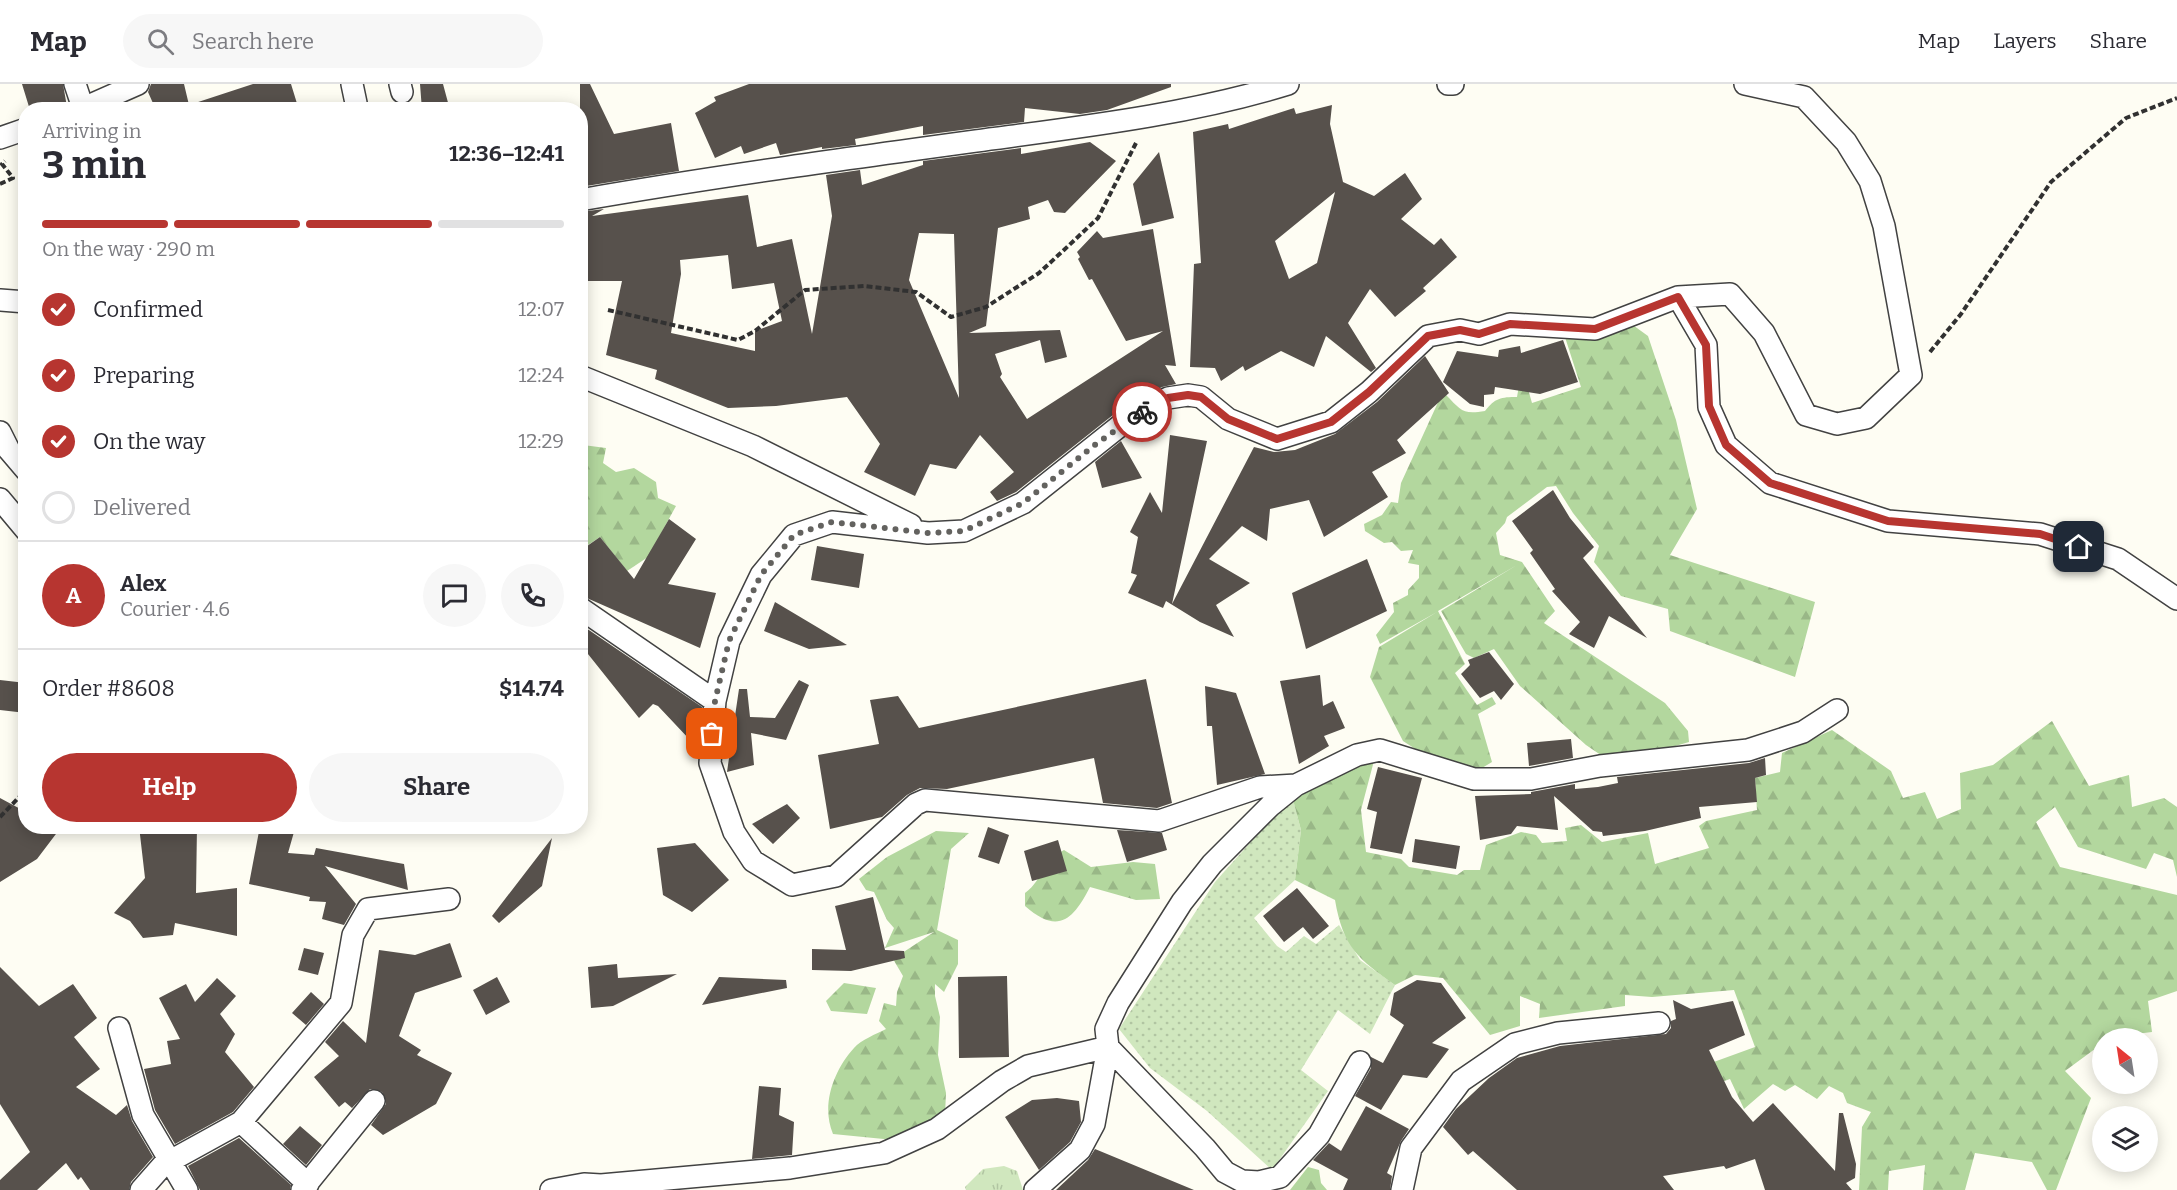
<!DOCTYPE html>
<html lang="en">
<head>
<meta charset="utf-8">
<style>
  :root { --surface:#fff; --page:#f7f7f7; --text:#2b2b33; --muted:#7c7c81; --line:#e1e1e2; --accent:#b73530 }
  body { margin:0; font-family:Bitter,serif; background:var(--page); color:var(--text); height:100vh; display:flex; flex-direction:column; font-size:22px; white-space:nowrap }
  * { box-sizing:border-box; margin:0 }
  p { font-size:20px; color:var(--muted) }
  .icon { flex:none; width:33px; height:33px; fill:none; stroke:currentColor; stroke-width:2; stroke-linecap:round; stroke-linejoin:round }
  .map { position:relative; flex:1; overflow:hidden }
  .side { position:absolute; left:18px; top:18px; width:570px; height:732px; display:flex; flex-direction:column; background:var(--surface); border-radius:24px; box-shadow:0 3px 15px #0003 }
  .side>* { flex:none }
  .needle { width:39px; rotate:330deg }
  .fabs { position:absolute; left:2092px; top:944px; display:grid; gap:12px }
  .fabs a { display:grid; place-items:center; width:66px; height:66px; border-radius:50%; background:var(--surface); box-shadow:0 3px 15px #0003; font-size:30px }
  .pin { position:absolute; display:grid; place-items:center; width:51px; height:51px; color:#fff; margin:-26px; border-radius:12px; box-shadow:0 3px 9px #0006 }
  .courier { position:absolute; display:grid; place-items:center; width:60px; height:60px; margin:-30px; border:4px solid #b73530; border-radius:50%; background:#fff; color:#222; box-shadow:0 2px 8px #0007 }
  .overview em { font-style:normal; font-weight:700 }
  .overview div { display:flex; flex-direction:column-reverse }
  .overview { display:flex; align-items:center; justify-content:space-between; height:102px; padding:0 24px }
  h1 { font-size:39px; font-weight:700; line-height:45px }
  .bar { display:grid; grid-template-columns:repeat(4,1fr); gap:9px 6px; align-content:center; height:72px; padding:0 24px }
  .bar i { height:8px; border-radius:4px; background:var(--line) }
  .bar .current { background:var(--accent) }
  .bar p { grid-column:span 4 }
  .line { display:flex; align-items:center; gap:15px; padding:0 24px; border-top:2px solid var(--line) }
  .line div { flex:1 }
  .round { display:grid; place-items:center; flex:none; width:63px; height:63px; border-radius:32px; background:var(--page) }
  ol { padding:0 24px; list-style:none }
  li { display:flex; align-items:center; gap:18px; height:66px }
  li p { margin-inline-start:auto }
  li .icon { padding:6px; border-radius:50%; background:var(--accent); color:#fff; stroke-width:4 }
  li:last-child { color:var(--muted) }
  li i { width:33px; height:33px; border:3px solid var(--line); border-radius:50% }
  .action { display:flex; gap:12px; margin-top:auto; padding:12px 24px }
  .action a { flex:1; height:69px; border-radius:36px; background:var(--accent); color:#fff; font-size:24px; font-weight:700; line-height:69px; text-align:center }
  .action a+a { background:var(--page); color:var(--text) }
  header { display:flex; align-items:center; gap:36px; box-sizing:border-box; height:84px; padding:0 30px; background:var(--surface); border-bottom:2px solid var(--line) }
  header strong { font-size:28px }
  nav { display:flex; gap:33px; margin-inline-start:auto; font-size:21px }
  .search { width:420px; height:54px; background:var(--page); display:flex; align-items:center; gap:15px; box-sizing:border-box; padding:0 21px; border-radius:33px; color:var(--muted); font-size:22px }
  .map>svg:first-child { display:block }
</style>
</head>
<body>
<header>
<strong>Map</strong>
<div class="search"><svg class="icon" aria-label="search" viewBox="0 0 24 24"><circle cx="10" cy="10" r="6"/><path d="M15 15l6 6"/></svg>Search here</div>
<nav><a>Map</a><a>Layers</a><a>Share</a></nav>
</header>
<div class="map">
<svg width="2177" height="1106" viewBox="0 0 2177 1106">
  <defs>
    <pattern id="grass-dots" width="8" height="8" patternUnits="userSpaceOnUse" patternTransform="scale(1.5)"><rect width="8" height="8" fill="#d0e7be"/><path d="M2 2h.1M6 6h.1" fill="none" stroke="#b1c5a2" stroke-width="1.8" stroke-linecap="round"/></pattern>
    <pattern id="forest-firs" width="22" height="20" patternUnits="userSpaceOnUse" patternTransform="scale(1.5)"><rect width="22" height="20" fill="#b3d79e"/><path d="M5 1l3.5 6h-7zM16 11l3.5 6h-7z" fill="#99b787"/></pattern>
    <pattern id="park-tufts" width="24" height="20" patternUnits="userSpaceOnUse" patternTransform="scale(1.5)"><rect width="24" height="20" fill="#d0e7be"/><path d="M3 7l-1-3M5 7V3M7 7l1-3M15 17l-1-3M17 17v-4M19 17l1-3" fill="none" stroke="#b1c5a2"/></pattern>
  </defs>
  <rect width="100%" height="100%" fill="#fefdf3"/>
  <path fill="url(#grass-dots)" d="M1292 712 1301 746 1295 796 1254 834 1277 862 1286 868 1304 852 1316 860 1339 841 1360 876 1395 901 1370 950 1338 926 1301 986 1328 1007 1272 1086 1207 1027 1150 984 1119 945 1215 798Z"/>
  <path fill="url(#forest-firs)" d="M1630 239 1648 252 1676 336 1697 425 1670 471 1815 518 1795 593 1670 547 1668 525 1621 512 1594 478 1599 462 1573 429 1556 402 1547 403 1507 433 1505 439 1496 449 1500 471 1522 478 1555 527 1544 539 1665 619 1688 647 1689 658 1614 680 1586 661 1520 602 1494 565 1474 574 1466 570 1441 527 1517 481 1438 527 1465 580 1455 589 1477 621 1492 613 1496 620 1478 630 1492 678 1477 687 1437 679 1403 657 1370 593 1379 563 1437 528 1380 560 1376 551 1394 528 1393 519 1408 511V506L1419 494V481L1408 479 1413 466 1401 467 1392 458 1384 459 1365 447 1364 440 1382 431 1391 418 1398 419 1401 399 1440 314 1446 311C1461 326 1462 331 1485 327 1495 314 1501 313 1517 313L1522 284 1532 319 1581 303 1564 250Z
    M583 361 606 364 603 379 616 388 634 384 656 398 658 414 676 422 648 473 627 487 600 453 582 465 581 463 580 363Z
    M2052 637 2089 702 2129 691 2132 723 2164 714 2177 723V793L2173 776 2154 769 2146 785 2078 763 2055 723 2036 738 2060 783 2177 811V907L2148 917 2152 948 2103 954V959L2065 987 2091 1014 2056 1106H2047L2032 1078 1975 1069 1965 1106H1923L1925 1081 1889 1087 1888 1106H1859L1862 1043 1871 1028 1847 1019 1843 1009 1829 1002 1817 1015 1795 1001 1785 1007 1773 1000 1744 1025 1730 995 1707 1003 1700 983 1755 963 1734 906 1652 913 1625 911V922L1539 934 1540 920 1520 912V942L1490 951 1443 894 1415 891 1395 901C1358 875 1343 863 1335 816L1295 796 1301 746 1292 712 1375 673 1361 726 1366 768 1401 775 1409 783 1457 791 1464 786H1480L1486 761 1521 748 1536 751 1542 759 1567 757 1565 744 1581 741 1602 758 1648 749 1655 780 1709 764 1699 742 1706 737 1757 726 1755 694 1780 688 1782 669 1832 646 1891 687 1903 714 1925 708 1937 735 1961 725 1960 689 1993 681Z
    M936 747 969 749 951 765 937 846 958 856V880L944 908 935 900V912L940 933 938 971 946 1009 945 1031 904 1057 833 1050C821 1022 833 987 854 964 861 956 876 950 886 945L879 937 884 919 896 922 897 908 903 892 893 875 934 848 885 864 894 844 887 836 874 808 866 806 859 795 887 773Z
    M1064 766 1091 783 1133 778 1155 780 1160 815 1136 816 1090 803C1073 836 1058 851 1025 822V809C1045 794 1039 779 1064 766Z
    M844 899 876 904 867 930 831 927 826 917Z
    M1308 1083 1319 1086 1321 1099 1327 1106H1290Z"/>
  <path fill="url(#park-tufts)" d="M1004 1082 1017 1087 1023 1106H966L965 1103 983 1085Z"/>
  <path fill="#57514c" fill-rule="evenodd" d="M22 0H63L67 23 30 26Z
    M151 0H184L189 21 253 0H291L299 26H156L148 8Z
    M420 0H443L450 26H422Z
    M580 0H590L614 50 671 39 679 87 580 103Z
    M749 0H1171V3L1107 26 1080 30 1025 24 1024 38 923 51V42L855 55 856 61 822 65V63L780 71 776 59 744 70 741 62 715 74 695 29 716 17 714 13Z
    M1332 21 1330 40 1343 98 1374 112 1405 89 1422 115 1401 135 1434 161 1441 154 1457 173 1423 204 1426 207 1395 233 1370 205 1348 239 1376 284 1371 288 1326 252 1314 283 1281 267 1245 287 1243 282 1221 297 1215 284 1190 283 1194 180 1201 179 1193 48 1228 40 1229 45 1294 24 1296 30ZM1335 108 1317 179 1289 195 1275 157Z
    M1090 58 1116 77 1065 129 1054 128 1048 116 1028 123 1030 135 998 144 986 242 969 249 1060 246 1067 273 1045 279 1040 256 995 270 1002 290 1000 293 1027 335 1163 247 1126 257 1092 195 1089 196 1078 175 1080 173 1077 168 1097 147 1103 154 1153 145 1176 282 1165 281 1176 300 1162 303 1123 323 1016 408 997 417 990 408 1014 388 980 351 956 385 930 380 915 412 864 388 880 360 847 313 776 322 728 324 655 295 657 286 606 271 622 197H580V128L604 125 592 132 748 111 757 163 792 155 812 250 832 132 826 91 860 86 862 101 923 81V77L1021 64V70ZM919 149 954 150 959 314 909 196ZM728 171 732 205 774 199 782 237 755 247V267L671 249 681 190 680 176Z
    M1159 68 1174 134 1142 142 1133 100Z
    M1563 256 1578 298 1540 310 1495 303 1494 310 1484 311V323L1470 320 1443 298 1457 267 1498 273 1499 266 1520 262 1521 269Z
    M1425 272 1449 309 1397 356 1406 369 1372 388 1388 413 1324 453 1309 416 1270 425 1267 457 1242 442 1209 475 1250 499 1216 521 1234 553 1200 538 1166 517 1163 524 1128 509 1137 491 1131 489 1138 453 1130 448 1150 408 1162 429 1170 351 1207 357 1172 520 1254 363 1274 368 1295 366 1335 350 1377 318Z
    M1121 357 1142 394 1102 404 1095 378Z
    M1553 406 1570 434 1594 463 1583 474 1647 554 1609 532 1594 564 1569 550 1580 538 1552 507 1555 505 1530 469 1533 466 1512 437Z
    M669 435 696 455 668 500 716 509 700 564 580 511V467L600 453 634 495Z
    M817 462 864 470 859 504 811 496Z
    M1367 475 1387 527 1306 565 1292 509Z
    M775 518 817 543 847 561 809 565 764 547Z
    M580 540 702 623 701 635 691 657 658 622 653 620 639 634 580 560Z
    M1489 568 1514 600 1501 616 1494 607 1480 614 1461 590 1470 581 1468 576Z
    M1320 591 1323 622 1333 617 1345 644 1324 652 1329 662 1299 680 1280 597Z
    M1146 595 1172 719 1157 724 1103 719 1094 674 947 705 920 704 907 711 882 733 830 745 818 671 879 660 870 616 898 612 919 644Z
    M0 596 26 599V629L0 626Z
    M799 596 809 601 786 656 751 649 754 681 727 688 733 646 726 644 727 632H735L739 605H747L750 633 775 634Z
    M1205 602 1236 609 1265 690 1217 701 1212 642H1207Z
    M1571 655 1573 674 1529 682 1527 659Z
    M1765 674 1766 691 1755 694 1757 718 1699 723 1701 734 1645 747 1603 752 1602 748 1593 747 1554 712 1558 746 1517 742 1511 750 1480 756 1475 712 1531 710V708L1575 700V705L1598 703 1618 699 1617 693 1749 679Z
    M1378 683 1422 694 1402 770 1370 764 1377 728 1367 725Z
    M0 714 26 728V742H62L37 775 0 798Z
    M787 720 800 734 773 760 752 740Z
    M139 742H197L196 809 237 804V852L175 839 173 851 143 854 130 837 114 829 145 794Z
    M260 742H289V748H294L288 769 314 771 316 764 404 780 408 806 325 782 356 820 344 841 322 835 326 818 309 817 310 813 249 800Z
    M988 743 1009 751 999 780 978 773Z
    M1117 746 1162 749 1167 766 1127 778Z
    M552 754 542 802 499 839 492 832Z
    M1415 755 1460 762 1456 785 1412 778Z
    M1058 756 1067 787 1032 797 1024 767Z
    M695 759 729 796 692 828 663 811 657 764Z
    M1297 804 1329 842 1313 855 1303 843 1284 858 1263 832Z
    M873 813 885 866 904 867 905 874 851 887 812 886V865L846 866 835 822Z
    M450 859 462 893 415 909 399 952 421 966 417 971 452 989 436 1020 383 1051 371 1041 386 1020 382 1008 370 1005 352 1024 345 1018 339 1023 314 993 339 972 325 958 343 937 366 959 379 866 415 871Z
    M304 864 324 869 318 891 298 886Z
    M617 880 618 894 677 890 613 922 591 924 588 883Z
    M0 883 39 922 73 900 97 934 74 953 100 985 76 1003 116 1031 127 1021 132 1037 153 1073 131 1098 129 1106H90L81 1093 78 1096 66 1079 37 1106H0V1096L30 1068 0 1020Z
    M1007 892 1009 973 959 974 958 893Z
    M497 893 510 918 486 931 473 906Z
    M719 893 786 896 787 904 702 921Z
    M217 894 236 912 220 930 235 950 225 968 254 1003 233 1028 175 1060 155 1026 144 985 171 980 167 957 180 955 159 914 186 900 195 918Z
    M1417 896 1441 899 1466 934 1432 959 1449 965 1427 994 1403 991 1381 1026 1355 1012 1371 984V973L1383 979 1404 941 1390 931 1394 909Z
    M311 908 324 920 306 941 292 929Z
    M1673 916 1691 925 1733 917 1745 951 1709 966 1732 1013 1753 1038 1773 1019 1835 1087 1839 1029H1843L1856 1080 1855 1094 1846 1099 1852 1106H1765L1755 1075 1726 1085 1724 1082 1663 1092 1674 1106H1517L1473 1067 1468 1071 1443 1043 1456 1025 1489 994 1517 974 1560 962 1666 950 1671 944V937L1676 935Z
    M759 1002 781 1004 779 1031 794 1038 792 1071 752 1075Z
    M1057 1014 1079 1017 1081 1038 1070 1058 1039 1086 1005 1033 1032 1016Z
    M1366 1022 1409 1045 1401 1057 1387 1089 1392 1092 1390 1106H1343L1348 1095 1313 1076 1329 1059 1341 1067Z
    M300 1042 322 1061 306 1081 283 1060Z
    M239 1054 291 1101 290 1106H200L188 1082Z
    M1095 1065 1194 1106H1056L1088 1076Z"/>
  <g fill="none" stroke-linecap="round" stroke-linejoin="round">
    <g stroke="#424242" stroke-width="24">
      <path id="minor" d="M75 0 83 24
        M352 0 356 19
        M400 0 402 8
        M1448 0H1453
        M79 26 138 0
        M0 54 26 45
        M580 116C712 93 844 75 976 57 1080 43 1187 31 1288 0
        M1678 213 1706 261 1709 323 1726 361 1770 399 1888 437 2040 450 2118 475 2177 515
        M0 216 26 218
        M580 292 753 362 911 441
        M0 348 9 366 26 386
        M0 415 26 446
        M580 524 715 617
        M1296 701 1357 671 1380 666 1474 695H1531L1600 682 1748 666 1803 648 1837 626
        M119 944 143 1031 187 1106
        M1360 978 1319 1051 1280 1093 1259 1098 1242 1097 1225 1088 1205 1064 1108 963 1106 945 1118 919 1182 818 1212 780 1270 722 1296 701 1260 703 1159 737 925 716 916 720 836 792 792 801 753 777 734 748 710 679 715 617 729 557 761 491 794 451 832 438 928 449 964 447 1023 419 1131 333 1168 314 1188 311 1201 313 1228 335 1277 355 1331 338 1369 308 1428 252 1460 246 1479 250 1510 240 1595 245 1678 213 1730 210 1764 249 1806 331 1837 340 1866 334 1911 291 1884 142 1870 97 1846 58 1804 13 1745 0
        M241 1038 308 1100
        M141 1106 163 1081 241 1038 341 919 353 851 368 825 449 815
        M302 1106 374 1017
        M551 1106 584 1100 601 1101 790 1084 884 1069 937 1045 1002 997 1028 982 1108 963 1094 1040 1080 1066 1035 1106
        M1402 1106 1411 1064 1461 997 1515 960 1558 949 1659 939"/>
    </g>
    <path stroke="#313131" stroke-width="4" stroke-dasharray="6 3" stroke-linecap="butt" d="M0 100 13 94 2 80 5 77
      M608 226 738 256 755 247 805 206 864 202 916 208 951 233 986 223 1039 189 1065 165 1098 134 1136 59
      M1930 268 1961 230 2051 98 2126 34 2177 14
      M0 733 26 706"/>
    <use href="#minor" stroke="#fff" stroke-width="21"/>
  </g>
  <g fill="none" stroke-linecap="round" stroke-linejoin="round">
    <path stroke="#63625f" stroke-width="6" stroke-dasharray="0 10.8" d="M712 650 715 617 729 557 761 491 794 451 832 438 928 449 964 447 1023 419 1096 360 1142 328"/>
    <path stroke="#b73530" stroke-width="8" d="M1142 328 1168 314 1188 311 1201 313 1228 335 1277 355 1331 338 1369 308 1428 252 1460 246 1479 250 1510 240 1595 245 1678 213 1706 261 1709 322 1726 361 1770 399 1888 437 2040 450 2079 463"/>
  </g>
</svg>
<div class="fabs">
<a><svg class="needle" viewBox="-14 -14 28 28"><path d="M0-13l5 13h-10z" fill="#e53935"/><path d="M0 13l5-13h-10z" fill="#7c7c81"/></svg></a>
<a><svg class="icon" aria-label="layers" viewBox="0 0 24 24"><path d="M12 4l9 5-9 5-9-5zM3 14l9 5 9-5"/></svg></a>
</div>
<div class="pin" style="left:712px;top:650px;background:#ea580c"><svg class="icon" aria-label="bag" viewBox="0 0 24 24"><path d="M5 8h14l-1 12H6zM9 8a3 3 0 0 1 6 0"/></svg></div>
<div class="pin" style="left:2079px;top:463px;background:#1f2937"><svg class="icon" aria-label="home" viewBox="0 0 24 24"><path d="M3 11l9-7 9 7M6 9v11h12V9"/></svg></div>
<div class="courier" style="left:1142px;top:328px"><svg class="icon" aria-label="bike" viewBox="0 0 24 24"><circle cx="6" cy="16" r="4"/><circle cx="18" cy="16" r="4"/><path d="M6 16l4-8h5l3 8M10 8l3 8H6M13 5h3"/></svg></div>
<section class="side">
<div class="overview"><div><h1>3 min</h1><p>Arriving in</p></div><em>12:36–12:41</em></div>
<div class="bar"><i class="current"></i><i class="current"></i><i class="current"></i><i></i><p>On the way · 290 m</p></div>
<ol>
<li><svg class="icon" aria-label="check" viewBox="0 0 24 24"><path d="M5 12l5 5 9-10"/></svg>Confirmed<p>12:07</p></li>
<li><svg class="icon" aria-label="check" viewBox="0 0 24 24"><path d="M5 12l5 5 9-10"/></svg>Preparing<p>12:24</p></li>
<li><svg class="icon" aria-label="check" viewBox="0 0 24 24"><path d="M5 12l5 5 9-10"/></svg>On the way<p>12:29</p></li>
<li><i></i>Delivered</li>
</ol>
<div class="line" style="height:108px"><b class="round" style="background:var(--accent);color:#fff">A</b><div><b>Alex</b><p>Courier · 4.6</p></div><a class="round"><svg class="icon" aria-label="chat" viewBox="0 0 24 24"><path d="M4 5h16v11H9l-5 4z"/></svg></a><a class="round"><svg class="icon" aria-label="phone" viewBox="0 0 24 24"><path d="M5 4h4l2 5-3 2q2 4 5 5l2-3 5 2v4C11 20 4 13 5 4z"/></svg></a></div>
<div class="line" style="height:78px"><div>Order #8608</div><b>$14.74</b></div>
<div class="action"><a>Help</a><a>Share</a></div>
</section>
</div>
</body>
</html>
